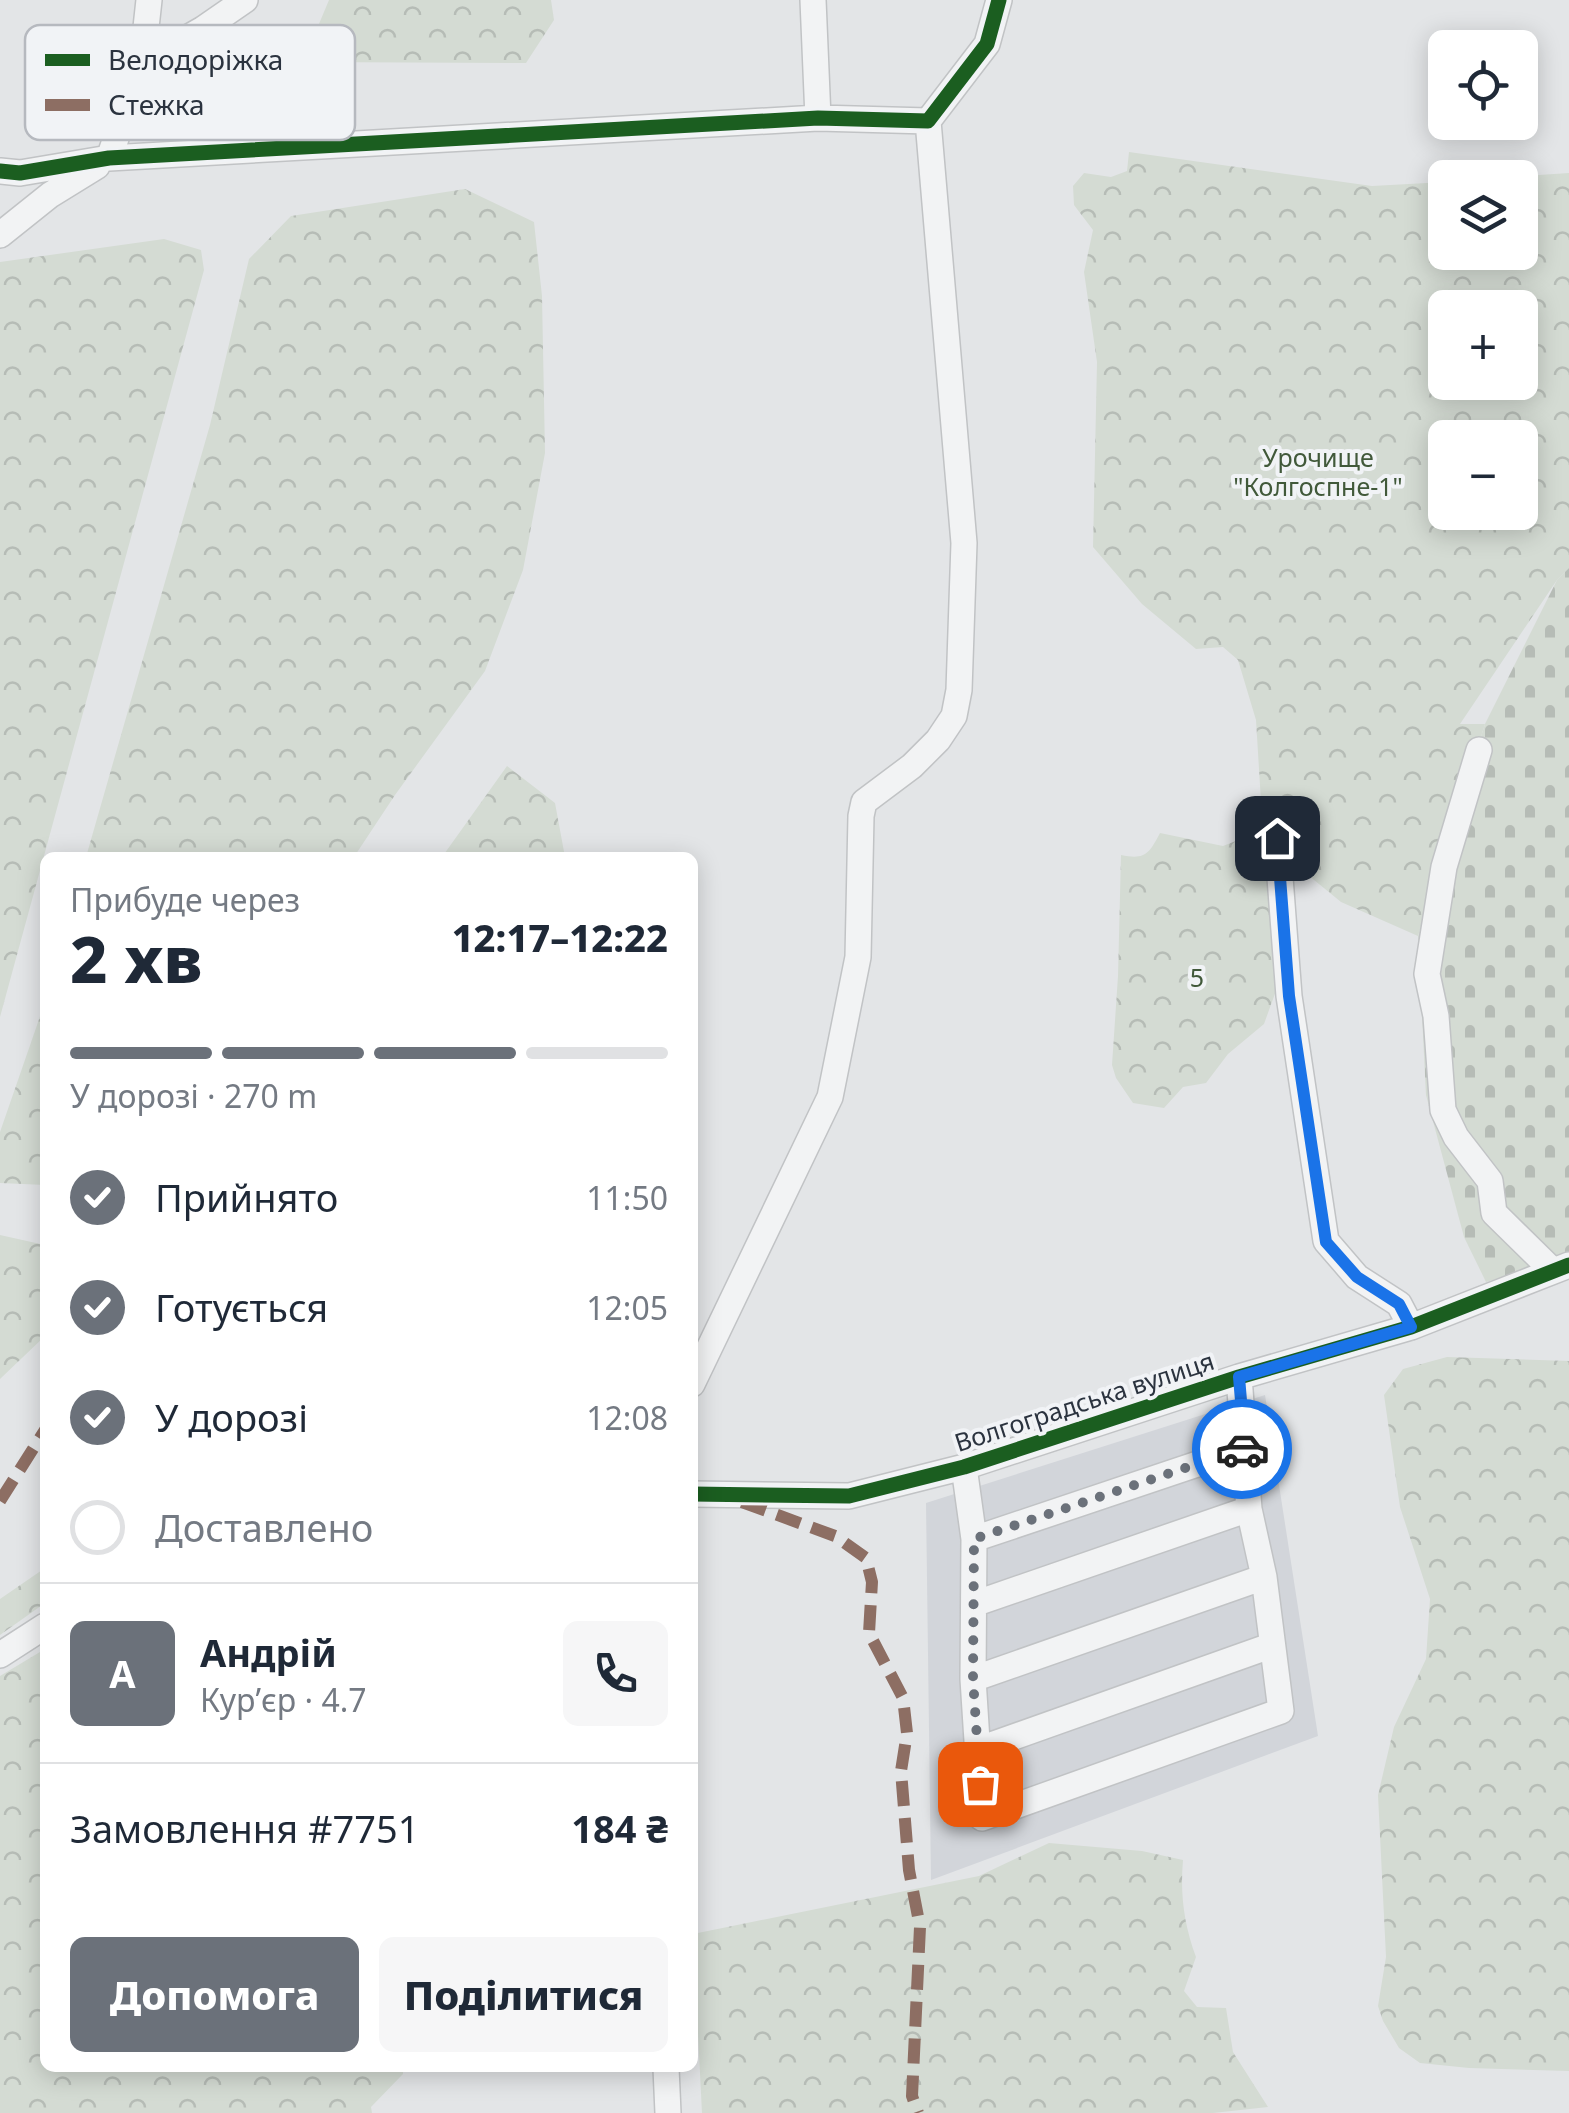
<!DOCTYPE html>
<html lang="uk">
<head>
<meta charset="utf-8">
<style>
  :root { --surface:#fff; --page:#f6f6f7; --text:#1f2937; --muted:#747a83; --line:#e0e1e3; --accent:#6b717a }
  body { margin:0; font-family:"Noto Sans",sans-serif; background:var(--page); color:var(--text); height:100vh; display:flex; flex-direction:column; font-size:38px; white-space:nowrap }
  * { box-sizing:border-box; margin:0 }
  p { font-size:32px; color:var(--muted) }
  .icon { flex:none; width:55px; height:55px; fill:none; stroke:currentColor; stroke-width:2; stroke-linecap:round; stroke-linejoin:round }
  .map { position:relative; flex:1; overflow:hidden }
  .side { position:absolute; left:40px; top:852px; width:658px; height:1220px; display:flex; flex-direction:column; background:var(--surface); border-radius:15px; box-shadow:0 5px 25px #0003 }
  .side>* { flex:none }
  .fabs { position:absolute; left:1428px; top:30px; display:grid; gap:20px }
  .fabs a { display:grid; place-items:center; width:110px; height:110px; border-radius:15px; background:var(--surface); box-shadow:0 5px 25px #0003; font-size:50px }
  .pin { position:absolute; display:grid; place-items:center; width:85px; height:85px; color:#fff; margin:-42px; border-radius:20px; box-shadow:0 5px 15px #0006 }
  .courier { position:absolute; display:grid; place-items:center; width:100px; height:100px; margin:-50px; border:8px solid #1a73e8; border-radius:50%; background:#fff; color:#222; box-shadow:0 2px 12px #0007 }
  .headline em { font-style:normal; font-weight:800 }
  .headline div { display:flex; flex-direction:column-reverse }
  .headline { display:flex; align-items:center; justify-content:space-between; height:170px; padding:0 30px }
  h1 { font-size:65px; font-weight:800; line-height:75px }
  .bar { display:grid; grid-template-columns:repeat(4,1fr); gap:15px 10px; align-content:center; height:120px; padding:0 30px }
  .bar i { height:12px; border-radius:8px; background:var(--line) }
  .bar .selected { background:var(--accent) }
  .bar p { grid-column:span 4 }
  .line { display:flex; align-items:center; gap:25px; padding:0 30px; border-top:2px solid var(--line) }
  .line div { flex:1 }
  .round { display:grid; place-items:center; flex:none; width:105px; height:105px; border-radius:15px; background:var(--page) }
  ol { padding:0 30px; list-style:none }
  li { display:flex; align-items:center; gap:30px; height:110px }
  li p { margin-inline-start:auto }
  li .icon { padding:10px; border-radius:50%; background:var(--accent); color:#fff; stroke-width:4 }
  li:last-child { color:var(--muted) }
  li i { width:55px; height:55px; border:5px solid var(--line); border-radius:50% }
  .primary-button { display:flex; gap:20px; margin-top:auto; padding:20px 30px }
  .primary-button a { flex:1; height:115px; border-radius:15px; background:var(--accent); color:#fff; font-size:40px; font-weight:800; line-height:115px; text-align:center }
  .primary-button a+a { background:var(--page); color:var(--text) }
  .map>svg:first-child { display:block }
</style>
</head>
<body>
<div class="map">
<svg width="1569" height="2113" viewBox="0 0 1569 2113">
  <defs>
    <pattern id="forest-crowns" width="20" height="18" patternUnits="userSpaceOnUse" patternTransform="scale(2.5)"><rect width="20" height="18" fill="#d4dbd3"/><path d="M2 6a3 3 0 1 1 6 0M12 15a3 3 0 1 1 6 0" fill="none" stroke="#b6bcb6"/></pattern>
    <pattern id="cemetery-stones" width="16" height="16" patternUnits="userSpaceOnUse" patternTransform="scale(2.5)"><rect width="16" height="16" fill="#d4dbd3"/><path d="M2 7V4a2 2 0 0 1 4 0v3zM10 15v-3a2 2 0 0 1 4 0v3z" fill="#b6bcb6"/></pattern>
  </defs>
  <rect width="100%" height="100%" fill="#e3e5e7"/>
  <path fill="#d2d5da" d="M1265 1395 1318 1736 931 1880 926 1503Z"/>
  <path fill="url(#forest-crowns)" fill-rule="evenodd" d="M329 0H551L554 20 526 63 303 62Z
    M1129 152 1372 186 1445 182V252H1520V178L1510 177 1569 173V568L1557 580 1460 724H1485L1418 936 1341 902 1270 844 1262 818 1256 720 1238 660 1223 647 1196 649 1142 604 1093 547 1097 362 1084 272 1093 230 1074 205 1073 186 1084 173 1111 177 1127 171ZM1445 308H1520V382H1445ZM1445 438H1520V512H1445Z
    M465 189 534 222 542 296 545 453 523 570 485 671 395 795 354 857H86L210 425 249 259 291 216Z
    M164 239 201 250 204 270 0 1017V262Z
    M507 766 555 803 565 857H442Z
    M1160 833 1223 846 1246 837 1264 847 1269 879 1277 988 1264 1024 1228 1054 1206 1083 1183 1087 1164 1108 1133 1103 1116 1078 1112 1065 1118 976 1121 855C1145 860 1149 854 1160 833Z
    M45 1002V1185L0 1183V1132Z
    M0 1235 45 1245V1336L0 1379Z
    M1447 1357 1569 1361V2071L1469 2068 1420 2063 1399 2048 1383 2021 1378 2006 1386 1957 1378 1795 1394 1727 1426 1659 1430 1599 1400 1507 1384 1395 1403 1369Z
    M45 1568V1603L0 1635V1599Z
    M45 1649V2068H403V2074L371 2107 372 2113H0V1676Z
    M1049 1843 1142 1851 1183 1860C1180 1895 1184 1924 1196 1957L1184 1991 1197 2007 1226 2008 1233 2052 1268 2107 1213 2113H702L693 1934 979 1876Z"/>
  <path fill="url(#cemetery-stones)" d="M1569 568V1258L1486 1282 1464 1237 1426 1095 1418 936 1485 724 1557 580Z"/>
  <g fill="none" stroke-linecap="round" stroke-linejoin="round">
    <g stroke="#c1c3c5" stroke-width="28">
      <path id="minor" d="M813 0 818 118
        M142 64 203 29 245 0
        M109 158 142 64 149 0
        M0 171 20 173 109 158 818 118 928 121 987 44 999 0
        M0 235 50 195 97 166
        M1479 750 1444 867 1427 974 1436 1016 1443 1110 1456 1137 1490 1181 1494 1213 1553 1271
        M1277 838 1289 996 1326 1241 1357 1277 1399 1304 1411 1327
        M692 1384 830 1097 858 957 861 816 864 802 912 766 938 740 954 716 959 690 964 543 928 121
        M964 1467 974 1539 973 1679 982 1818 1281 1711 1264 1577 1249 1509 1239 1377
        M692 1494 849 1496 964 1467 1239 1377 1411 1327 1569 1265
        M974 1539 1245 1448
        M974 1604 1249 1509
        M0 1655 45 1626
        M973 1679 1264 1577
        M977 1750 1270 1646
        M666 2068 668 2113"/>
    </g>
    <use href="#minor" stroke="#f2f3f4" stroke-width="25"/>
    <path stroke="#8d6e63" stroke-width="12" stroke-dasharray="25 12" stroke-linecap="butt" d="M0 1501 45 1430
      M742 1502 835 1536 866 1558 872 1582 869 1633 903 1698 907 1733 901 1771 909 1870 920 1927 912 2096 918 2113"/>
    <g stroke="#f1f3f6" stroke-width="21">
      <path id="cycleway" d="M0 171 20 173 109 158 818 118 928 121 987 44 999 0
        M692 1494 849 1496 964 1467 1239 1377 1411 1327 1569 1265"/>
    </g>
    <use href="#cycleway" stroke="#1b5e20" stroke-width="15"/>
  </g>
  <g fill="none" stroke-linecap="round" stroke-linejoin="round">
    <path stroke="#6b717a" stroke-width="10" stroke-dasharray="0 18" d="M980 1784 973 1679 974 1539 1242 1449"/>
    <path stroke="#1a73e8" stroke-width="12" d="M1242 1449 1245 1448 1239 1377 1411 1327 1399 1304 1357 1277 1326 1242 1289 996 1277 838"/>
  </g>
  <g text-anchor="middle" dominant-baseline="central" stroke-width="8" stroke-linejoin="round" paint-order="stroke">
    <g font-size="25" fill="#41593a" stroke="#f1f3f6">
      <text x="1318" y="457">Урочище<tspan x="1318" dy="29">"Колгоспне-1"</tspan></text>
      <text x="1197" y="977">5</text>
    </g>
    <g font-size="25" fill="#2b333f" stroke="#f1f3f6">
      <text transform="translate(1084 1401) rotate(-18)">Волгоградська вулиця</text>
    </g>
  </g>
  <rect x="25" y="25" width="330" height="115" rx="15" fill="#f1f3f6" stroke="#b6b9bf" stroke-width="2.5"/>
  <rect x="45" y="54" width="45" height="12" fill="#1b5e20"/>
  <rect x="45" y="99" width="45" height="12" fill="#8d6e63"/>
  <g font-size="28" fill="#2b333f">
    <text x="108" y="70">Велодоріжка</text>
    <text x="108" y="115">Стежка</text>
  </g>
</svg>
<div class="fabs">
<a><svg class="icon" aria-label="locate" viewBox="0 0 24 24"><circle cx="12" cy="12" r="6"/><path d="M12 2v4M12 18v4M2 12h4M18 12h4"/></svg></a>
<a><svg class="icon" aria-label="layers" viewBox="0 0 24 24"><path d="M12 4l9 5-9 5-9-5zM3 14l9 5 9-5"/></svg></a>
<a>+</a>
<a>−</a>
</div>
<div class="pin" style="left:980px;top:1784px;background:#ea580c"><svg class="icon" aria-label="bag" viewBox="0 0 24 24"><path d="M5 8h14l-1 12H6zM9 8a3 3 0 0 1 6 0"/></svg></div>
<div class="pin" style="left:1277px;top:838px;background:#1f2937"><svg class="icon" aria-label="home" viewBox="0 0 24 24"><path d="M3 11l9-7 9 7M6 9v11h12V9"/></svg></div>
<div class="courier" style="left:1242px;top:1449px"><svg class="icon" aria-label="car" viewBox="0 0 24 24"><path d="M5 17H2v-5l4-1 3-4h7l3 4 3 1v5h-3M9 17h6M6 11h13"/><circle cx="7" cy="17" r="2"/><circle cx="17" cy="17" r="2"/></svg></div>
<section class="side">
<div class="headline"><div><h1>2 хв</h1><p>Прибуде через</p></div><em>12:17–12:22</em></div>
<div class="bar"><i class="selected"></i><i class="selected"></i><i class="selected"></i><i></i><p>У дорозі · 270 m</p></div>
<ol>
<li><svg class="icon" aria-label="check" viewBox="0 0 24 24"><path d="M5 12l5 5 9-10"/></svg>Прийнято<p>11:50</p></li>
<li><svg class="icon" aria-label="check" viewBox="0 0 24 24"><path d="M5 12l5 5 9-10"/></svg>Готується<p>12:05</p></li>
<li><svg class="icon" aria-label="check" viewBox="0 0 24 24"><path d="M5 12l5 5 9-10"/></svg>У дорозі<p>12:08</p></li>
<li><i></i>Доставлено</li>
</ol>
<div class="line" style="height:180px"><b class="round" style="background:var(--accent);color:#fff">А</b><div><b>Андрій</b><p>Кур’єр · 4.7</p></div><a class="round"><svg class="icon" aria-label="phone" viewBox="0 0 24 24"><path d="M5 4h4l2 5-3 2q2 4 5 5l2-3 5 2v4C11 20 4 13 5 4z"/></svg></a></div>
<div class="line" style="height:130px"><div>Замовлення #7751</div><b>184 ₴</b></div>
<div class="primary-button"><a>Допомога</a><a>Поділитися</a></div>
</section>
</div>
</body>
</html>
